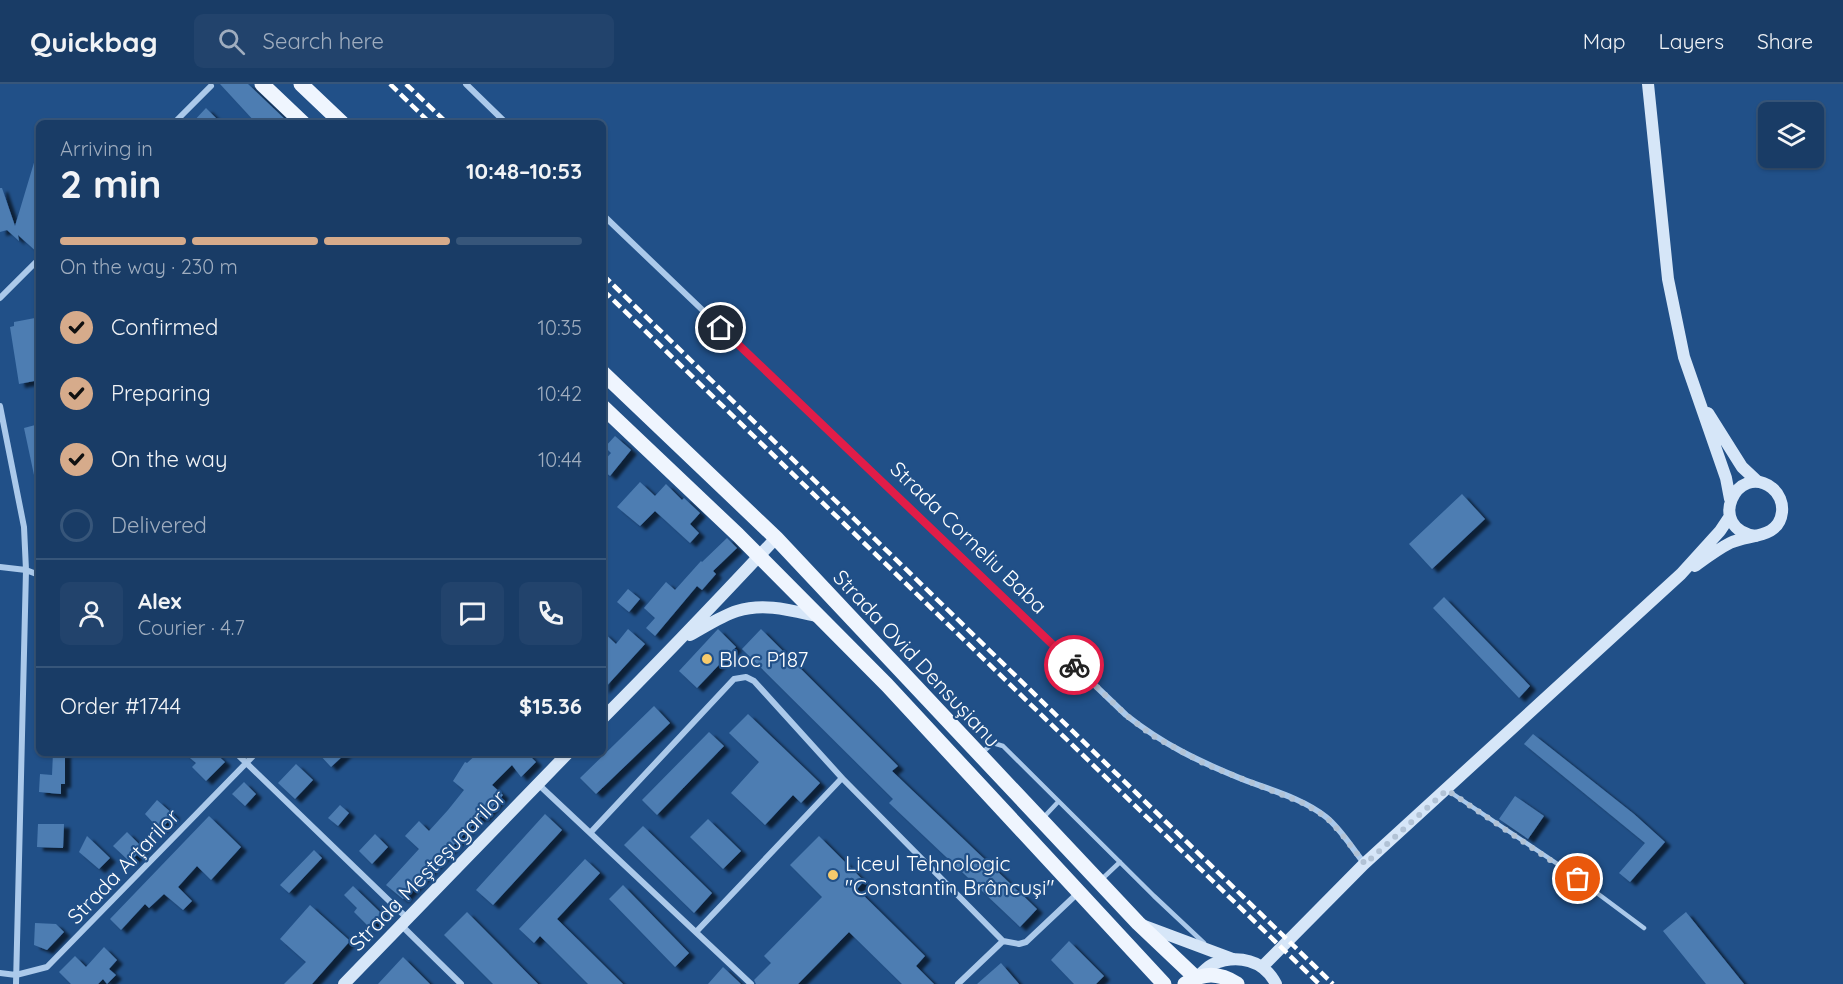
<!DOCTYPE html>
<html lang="en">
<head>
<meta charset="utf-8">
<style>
  :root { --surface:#193c66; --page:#22436c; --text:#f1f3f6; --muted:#9fadbf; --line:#37567a; --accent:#d6ab8b }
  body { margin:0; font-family:Quicksand,sans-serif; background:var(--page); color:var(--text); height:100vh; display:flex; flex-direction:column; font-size:22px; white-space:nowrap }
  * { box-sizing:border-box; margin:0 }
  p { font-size:20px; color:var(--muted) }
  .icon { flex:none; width:33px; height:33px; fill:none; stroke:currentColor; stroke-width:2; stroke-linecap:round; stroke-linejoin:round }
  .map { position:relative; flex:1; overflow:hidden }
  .details { position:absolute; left:36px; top:36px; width:570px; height:636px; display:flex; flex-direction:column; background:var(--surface); border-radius:9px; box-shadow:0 2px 4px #0004,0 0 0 2px var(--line) }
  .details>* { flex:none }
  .fabs { position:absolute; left:1758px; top:18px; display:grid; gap:12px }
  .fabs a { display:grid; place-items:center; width:66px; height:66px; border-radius:9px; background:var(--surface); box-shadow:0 2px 4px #0004,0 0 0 2px var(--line); font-size:30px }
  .pin { position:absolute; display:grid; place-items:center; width:51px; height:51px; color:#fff; margin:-26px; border:3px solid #fff; border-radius:50%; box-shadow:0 2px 6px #0007 }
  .courier { position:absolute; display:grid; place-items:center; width:60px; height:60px; margin:-30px; border:4px solid #e11d48; border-radius:50%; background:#fff; color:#222; box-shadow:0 2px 8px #0007 }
  .head em { font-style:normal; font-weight:800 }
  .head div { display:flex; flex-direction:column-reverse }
  .head { display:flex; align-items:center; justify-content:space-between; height:102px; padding:0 24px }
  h1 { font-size:39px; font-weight:800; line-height:45px }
  .bar { display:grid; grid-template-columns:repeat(4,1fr); gap:9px 6px; align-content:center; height:72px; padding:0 24px }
  .bar i { height:8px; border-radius:4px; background:var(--line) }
  .bar .active { background:var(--accent) }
  .bar p { grid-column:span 4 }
  .line { display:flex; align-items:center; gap:15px; padding:0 24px; border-top:2px solid var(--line) }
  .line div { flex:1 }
  .round { display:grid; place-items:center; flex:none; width:63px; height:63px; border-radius:9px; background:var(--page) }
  ol { padding:0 24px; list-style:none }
  li { display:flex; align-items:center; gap:18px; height:66px }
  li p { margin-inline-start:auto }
  li .icon { padding:6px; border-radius:50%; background:var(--accent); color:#111; stroke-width:4 }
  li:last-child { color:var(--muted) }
  li i { width:33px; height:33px; border:3px solid var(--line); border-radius:50% }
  header { display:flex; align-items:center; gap:36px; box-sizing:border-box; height:84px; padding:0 30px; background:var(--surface); border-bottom:2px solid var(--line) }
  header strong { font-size:28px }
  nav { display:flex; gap:33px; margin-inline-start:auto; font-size:21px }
  .search { width:420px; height:54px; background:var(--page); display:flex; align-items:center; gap:15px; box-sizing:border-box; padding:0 21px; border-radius:9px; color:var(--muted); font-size:22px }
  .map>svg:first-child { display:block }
</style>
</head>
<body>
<header>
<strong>Quickbag</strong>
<div class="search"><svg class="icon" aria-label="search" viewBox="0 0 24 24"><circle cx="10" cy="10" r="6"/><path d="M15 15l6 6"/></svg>Search here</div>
<nav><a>Map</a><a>Layers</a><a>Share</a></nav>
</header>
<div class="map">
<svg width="1843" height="900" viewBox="0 0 1843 900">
  <defs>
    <filter id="shadow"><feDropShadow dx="6" dy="4" stdDeviation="1.5" flood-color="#0009"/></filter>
  </defs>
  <rect width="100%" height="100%" fill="#215088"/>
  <path fill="#4d7db2" filter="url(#shadow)" d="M220 0H248L289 39H256Z
    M206 24 221 39H192Z
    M36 72H39V170L18 151 19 157 7 146 0 148V104H2L15 142Z
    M35 234 36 241 39 240V296L19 300 10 243 14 242V238Z
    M39 340V391H34L24 344Z
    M615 352 631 366 610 392 603 386V378L611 369 605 363Z
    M640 398 655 412 666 400 682 416 684 414 700 429 690 440 699 449 690 459 655 427 640 442 617 423Z
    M1462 410 1485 435 1432 485 1409 460Z
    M727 454 737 464 713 487 716 490 702 506 697 502 655 552 646 544 655 534 644 524 666 498 675 506 701 477 702 478Z
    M628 505 640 515 629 528 617 518Z
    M1444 513 1530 602 1519 614 1433 524Z
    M628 545 645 560 603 606V548L616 560Z
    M718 545 736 563 697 604 679 587Z
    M761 545 898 682 892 687 1037 825 1020 843 889 719 893 715 742 565Z
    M654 622 670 639 596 710 580 694Z
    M748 630 820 699 801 719 793 711 765 741 731 709 759 678 729 649Z
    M709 648 724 662 657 731 642 716Z
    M1533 650 1634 730 1665 758 1630 798 1619 789 1645 759 1524 660Z
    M53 669H65V700H61V710L39 708 40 690 52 691Z
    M184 669H215L225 678 206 697 192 683 196 679Z
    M318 669H346L331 683Z
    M478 669H527L536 678 521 693 512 681 492 701 503 711 483 734 481 732 403 815 386 801 419 765 405 752 419 737 429 747 448 726 464 706 453 697 465 678 467 679Z
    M296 680 313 696 295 715 278 699Z
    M244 698 256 710 245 722 232 710Z
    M1515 712 1544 732 1528 755 1499 735Z
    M157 716 174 731 160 746 145 730Z
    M340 721 349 729 338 742 328 734Z
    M545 730 562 746 493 821 476 806Z
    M209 732 241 763 211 796 197 782 178 803 192 817 183 826 164 810 149 824 145 820 121 846 110 835Z
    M708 735 741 767 723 785 690 753Z
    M38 740H64L63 764 37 763Z
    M643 742 712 809 694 829 624 761Z
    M127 748 143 764 130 778 113 762Z
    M375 750 388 763 372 780 359 767Z
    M87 752 110 774 99 785 79 768Z
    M819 752 864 797 857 805 925 872 916 882 934 900H902L849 848 798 900H756L754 896 771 879 764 872 822 813 790 781Z
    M314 766 322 774 289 809 280 801Z
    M585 775 600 789 557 835 623 900H588L540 852 534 859 519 845Z
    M623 801 689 869 675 883 609 815Z
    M353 802 383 831 370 844 354 828 357 824 344 811Z
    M310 821 350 857 312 900H284L306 878 280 855Z
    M467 828 538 900H493L444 851Z
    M1686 828 1744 900H1706L1663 847Z
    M35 839 56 840 64 848 47 866 34 861Z
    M1069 857 1104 892 1096 900H1074L1051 876Z
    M104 863 117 876 109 885 116 891 107 900 103 895 98 900H71L59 888 75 872 86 883Z
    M403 873 430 900H378Z
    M1001 879 1019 900H977Z
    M723 883 741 900H708Z"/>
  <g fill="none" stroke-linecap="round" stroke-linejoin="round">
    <path stroke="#abc9ea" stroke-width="4.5" d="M983 668 993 659 1003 662 1154 812 1204 859
      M1447 706 1562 783 1644 844
      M1043 734 1058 718
      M1102 795 1120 778"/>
    <path stroke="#abc9ea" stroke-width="6" d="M466 0 506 39
      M174 39 211 2
      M603 131 1126 631C1164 661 1198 677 1242 695 1270 706 1302 714 1326 733 1341 745 1352 764 1364 779
      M0 214 39 175
      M0 322 24 443 26 486 16 900
      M0 483 26 486 39 491
      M236 669 407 834
      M538 700 751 900
      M591 748 734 595 746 593 754 597 842 694 1003 857 1019 860 1026 858 1079 808
      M401 841 461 900
      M696 848 842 694
      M0 889 16 891 47 883 256 669
      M958 900 1003 857"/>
    <path stroke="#d6e6f8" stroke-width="12" d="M1648 0 1668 195 1684 273 1726 394 1730 415
      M1708 329 1742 383 1758 398
      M1695 482C1706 474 1718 465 1730 459 1749 450 1779 455 1782 428 1783 419 1779 409 1772 404 1737 377 1705 445 1756 452
      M690 551C705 543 721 532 737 527 765 518 793 527 821 533
      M603 634C662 575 719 515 776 454
      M1142 841 1233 875
      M1263 882 1364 780 1681 490 1720 447 1730 432
      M1198 892C1203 888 1208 882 1213 880 1238 870 1264 876 1276 900
      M344 900 568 669"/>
    <path stroke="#eff5fe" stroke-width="15" d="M262 0 303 39
      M301 0 342 39
      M603 289 776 454 1138 839 1195 893
      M603 323 738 451 887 601 1164 900
      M1185 900C1203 888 1219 888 1237 900"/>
    <path stroke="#fff" stroke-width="4.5" stroke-dasharray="10 4.5" stroke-linecap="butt" d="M390 0 430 39
      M406 0 447 39
      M603 191 1333 900
      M603 206 1319 900"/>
  </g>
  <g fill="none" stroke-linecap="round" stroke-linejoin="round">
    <path stroke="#b1c2d5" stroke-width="6" stroke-dasharray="0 10.8" d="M1074 581 1126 631 1153 652 1205 680 1303 719 1326 733 1340 748 1365 780 1447 706 1578 795"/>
    <path stroke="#e11d48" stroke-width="8" d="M721 244 1074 581"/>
  </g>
  <g fill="#f7cb6c" stroke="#215088" stroke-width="2">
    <circle cx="707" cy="575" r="6"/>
    <circle cx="833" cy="791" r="6"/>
  </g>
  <g text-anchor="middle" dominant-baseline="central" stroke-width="4.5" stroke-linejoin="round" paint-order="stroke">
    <g font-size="21" fill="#fff" stroke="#215088">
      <text transform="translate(969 453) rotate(44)">Strada Corneliu Baba</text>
      <text transform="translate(917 574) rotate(47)">Strada Ovid Densușianu</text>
      <text transform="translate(123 782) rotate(-46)">Strada Arțarilor</text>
      <text transform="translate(427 786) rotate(-46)">Strada Meșteșugarilor</text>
    </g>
    <g font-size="21" fill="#fff" stroke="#215088" text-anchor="start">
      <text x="719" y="575">Bloc P187</text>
      <text x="845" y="779">Liceul Tehnologic<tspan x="845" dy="24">"Constantin Brâncuși"</tspan></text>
    </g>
  </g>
</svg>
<div class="fabs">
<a><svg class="icon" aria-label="layers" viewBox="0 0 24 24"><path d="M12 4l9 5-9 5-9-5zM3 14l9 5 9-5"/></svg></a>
</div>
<div class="pin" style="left:1578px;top:795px;background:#ea580c"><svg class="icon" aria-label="bag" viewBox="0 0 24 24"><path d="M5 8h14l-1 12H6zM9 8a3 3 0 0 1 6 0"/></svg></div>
<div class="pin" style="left:721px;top:244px;background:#1f2937"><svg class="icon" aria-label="home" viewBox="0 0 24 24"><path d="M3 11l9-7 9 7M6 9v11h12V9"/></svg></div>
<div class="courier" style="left:1074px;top:581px"><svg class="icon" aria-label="bike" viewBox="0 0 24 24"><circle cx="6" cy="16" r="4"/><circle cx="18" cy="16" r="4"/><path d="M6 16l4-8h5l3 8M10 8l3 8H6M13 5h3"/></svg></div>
<section class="details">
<div class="head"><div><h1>2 min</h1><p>Arriving in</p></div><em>10:48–10:53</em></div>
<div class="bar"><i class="active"></i><i class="active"></i><i class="active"></i><i></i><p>On the way · 230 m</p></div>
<ol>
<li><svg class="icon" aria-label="check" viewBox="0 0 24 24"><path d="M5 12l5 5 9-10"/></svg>Confirmed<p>10:35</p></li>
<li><svg class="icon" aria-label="check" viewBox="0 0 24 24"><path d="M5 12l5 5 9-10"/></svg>Preparing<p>10:42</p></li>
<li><svg class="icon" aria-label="check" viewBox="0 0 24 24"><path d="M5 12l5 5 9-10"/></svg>On the way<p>10:44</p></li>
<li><i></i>Delivered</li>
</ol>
<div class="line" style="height:108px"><a class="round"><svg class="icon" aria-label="person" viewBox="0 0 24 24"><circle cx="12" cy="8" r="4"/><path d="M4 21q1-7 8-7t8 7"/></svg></a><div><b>Alex</b><p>Courier · 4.7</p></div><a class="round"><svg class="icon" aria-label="chat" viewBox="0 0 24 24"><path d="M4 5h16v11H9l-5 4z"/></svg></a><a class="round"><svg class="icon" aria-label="phone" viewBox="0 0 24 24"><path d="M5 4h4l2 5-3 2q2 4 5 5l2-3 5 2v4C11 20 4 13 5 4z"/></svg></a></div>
<div class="line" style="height:78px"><div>Order #1744</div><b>$15.36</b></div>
</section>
</div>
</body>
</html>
